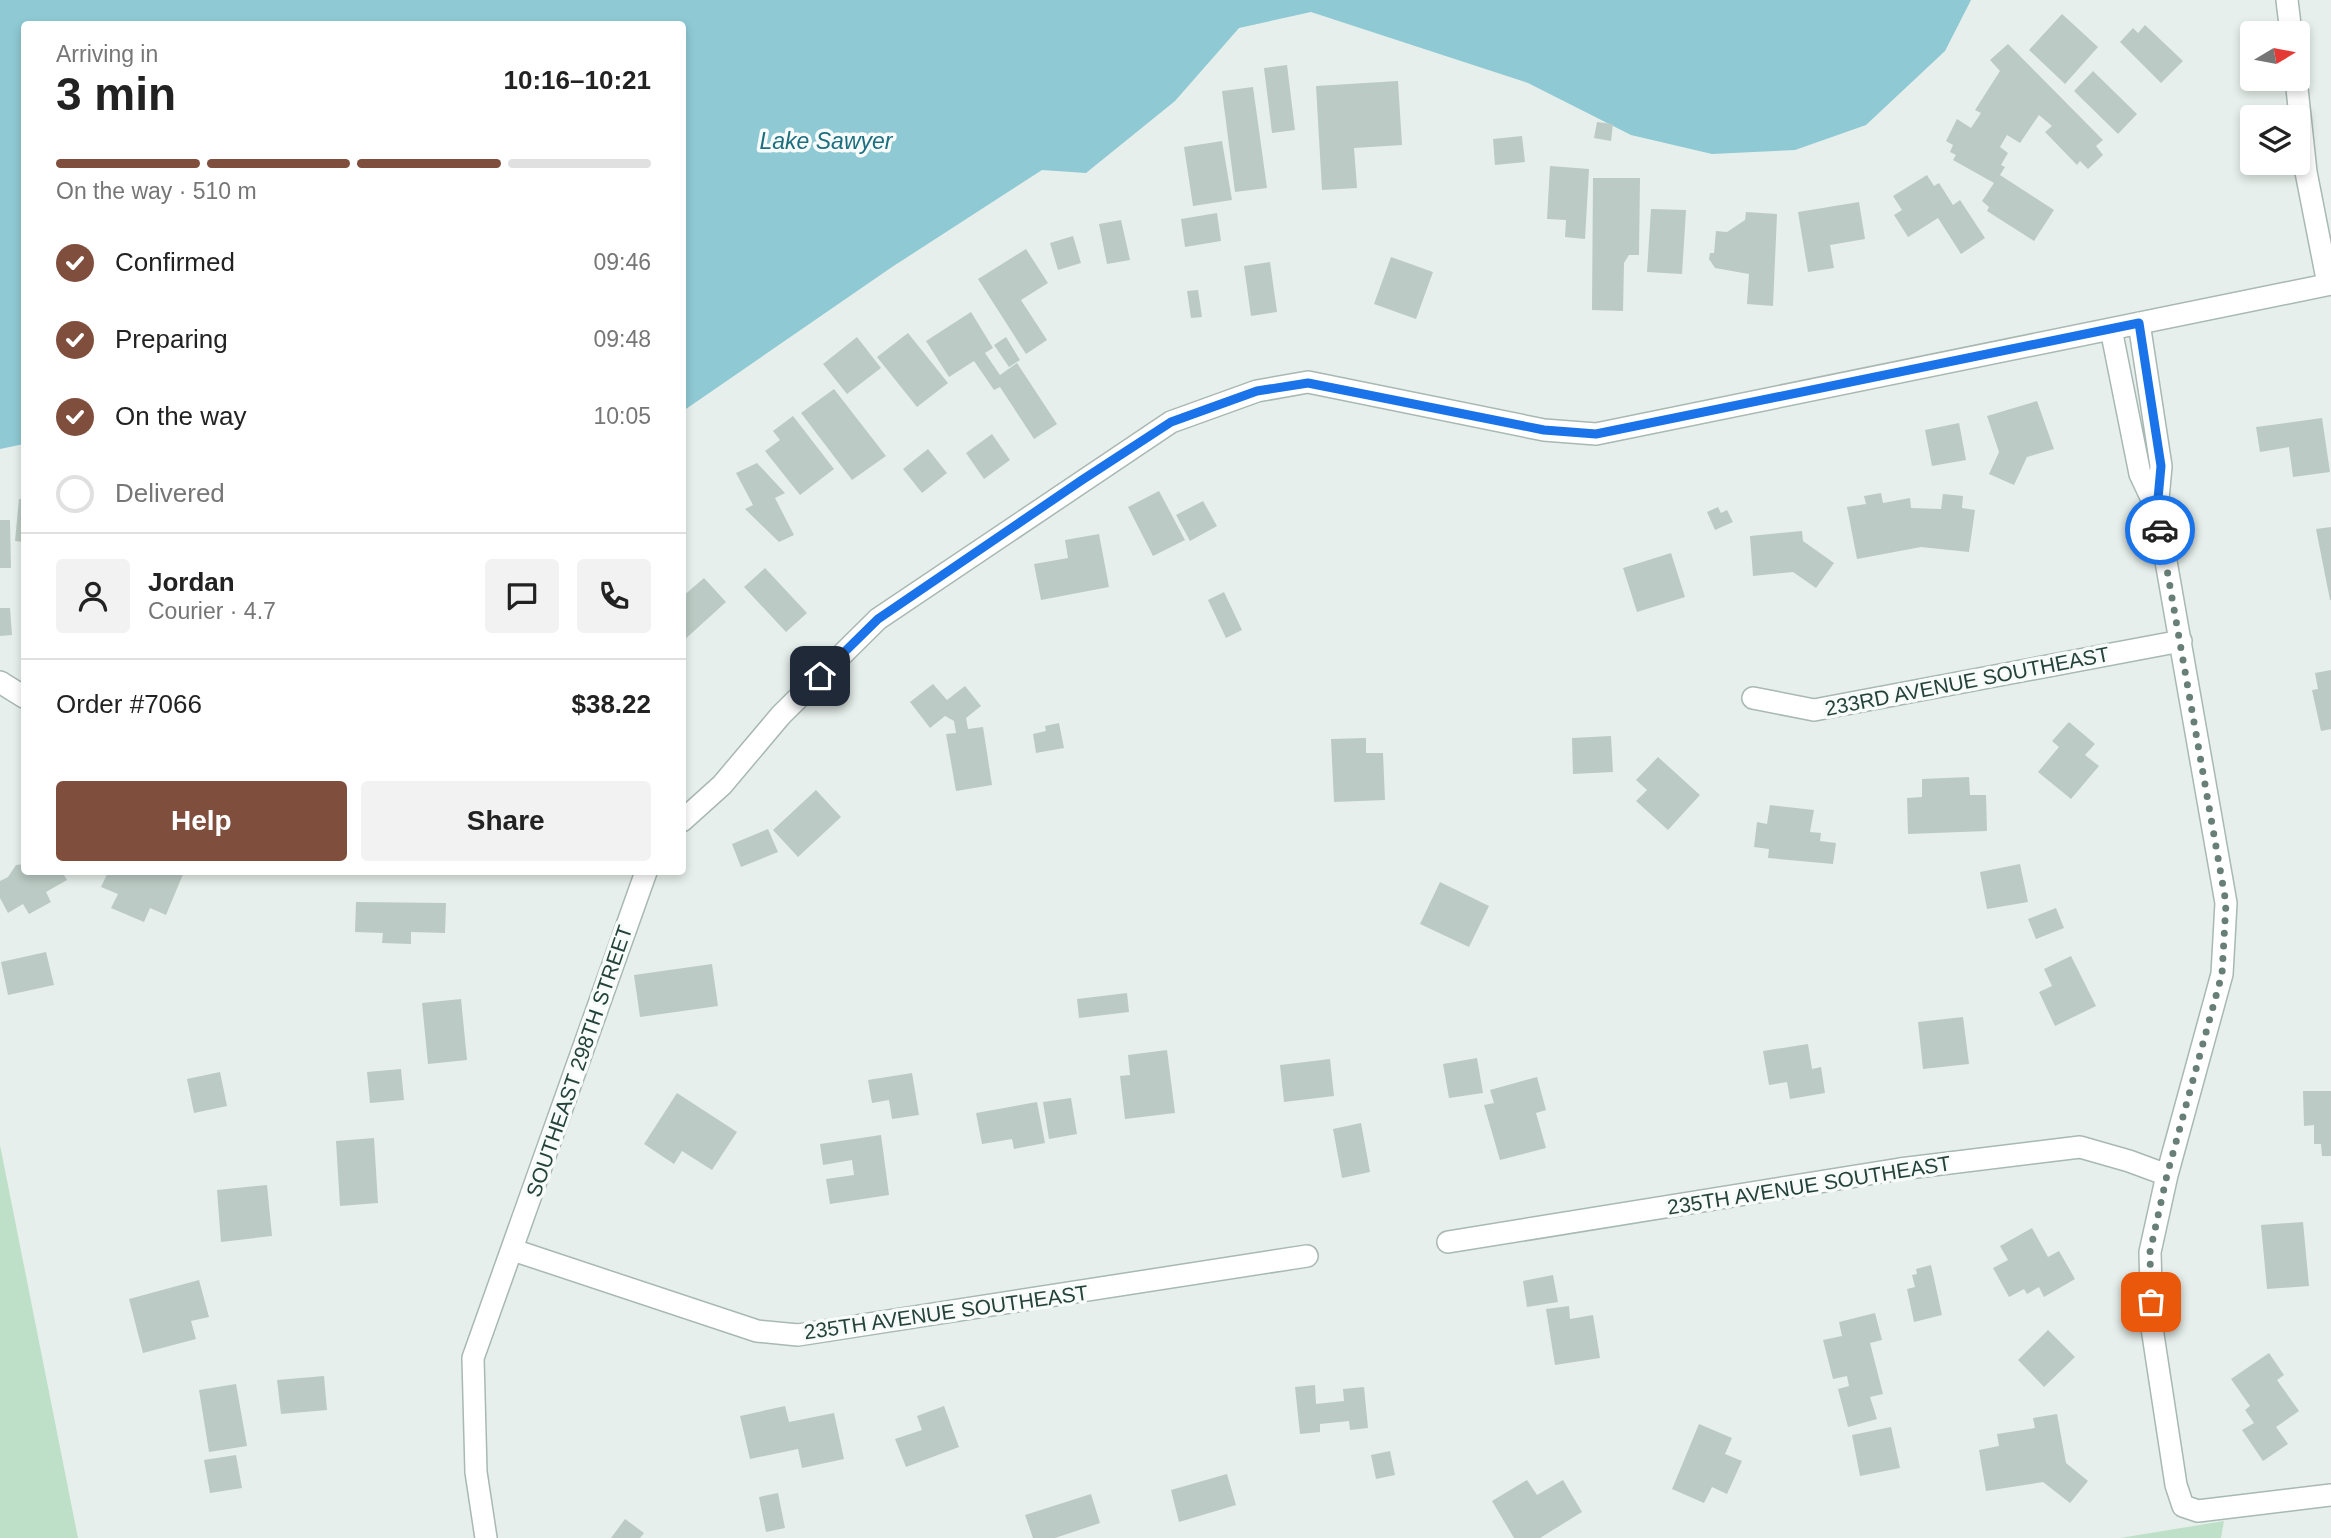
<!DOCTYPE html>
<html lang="en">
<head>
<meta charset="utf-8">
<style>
  :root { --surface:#fff; --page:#f2f2f2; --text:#222; --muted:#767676; --line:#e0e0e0; --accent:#804e3d }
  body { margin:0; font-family:Arial,sans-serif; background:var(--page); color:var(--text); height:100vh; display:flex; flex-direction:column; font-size:26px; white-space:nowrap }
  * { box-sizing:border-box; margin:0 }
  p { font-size:23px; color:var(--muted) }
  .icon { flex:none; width:38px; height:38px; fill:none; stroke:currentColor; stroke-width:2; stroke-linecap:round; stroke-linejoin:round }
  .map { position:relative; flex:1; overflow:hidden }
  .side { position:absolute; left:21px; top:21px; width:665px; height:854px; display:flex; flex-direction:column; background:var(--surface); border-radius:7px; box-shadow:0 4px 10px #0003 }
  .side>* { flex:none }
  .needle { width:46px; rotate:80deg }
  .controls { position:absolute; left:2240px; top:21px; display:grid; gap:14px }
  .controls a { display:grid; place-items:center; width:70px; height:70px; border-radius:7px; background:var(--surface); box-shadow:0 4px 10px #0003; font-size:35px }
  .pin { position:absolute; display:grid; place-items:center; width:60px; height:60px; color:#fff; margin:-30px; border-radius:14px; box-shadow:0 4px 10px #0006 }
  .courier { position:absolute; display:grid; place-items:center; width:70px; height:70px; margin:-35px; border:5px solid #1a73e8; border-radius:50%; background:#fff; color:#222; box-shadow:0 2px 9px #0007 }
  .summary em { font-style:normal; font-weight:800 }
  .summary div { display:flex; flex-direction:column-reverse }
  .summary { display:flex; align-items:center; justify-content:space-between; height:119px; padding:0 35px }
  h1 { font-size:46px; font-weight:800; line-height:52px }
  .bar { display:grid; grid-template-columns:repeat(4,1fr); gap:10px 7px; align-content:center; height:84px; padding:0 35px }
  .bar i { height:9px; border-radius:5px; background:var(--line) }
  .bar .on { background:var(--accent) }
  .bar p { grid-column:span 4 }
  .line { display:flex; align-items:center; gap:18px; padding:0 35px; border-top:2px solid var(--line) }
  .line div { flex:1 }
  .round { display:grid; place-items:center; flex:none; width:74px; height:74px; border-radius:7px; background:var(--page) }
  ol { padding:0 35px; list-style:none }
  li { display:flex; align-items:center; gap:21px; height:77px }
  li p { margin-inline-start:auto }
  li .icon { padding:7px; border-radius:50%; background:var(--accent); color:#fff; stroke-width:4 }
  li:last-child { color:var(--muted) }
  li i { width:38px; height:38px; border:4px solid var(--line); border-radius:50% }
  .button { display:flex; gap:14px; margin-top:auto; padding:14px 35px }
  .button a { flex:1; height:80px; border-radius:7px; background:var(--accent); color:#fff; font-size:28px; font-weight:800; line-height:80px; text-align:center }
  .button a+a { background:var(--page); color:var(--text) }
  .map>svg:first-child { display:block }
</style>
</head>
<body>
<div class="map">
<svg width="2331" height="1538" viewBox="0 0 2331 1538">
  <rect width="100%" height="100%" fill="#e6efeb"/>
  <path fill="#bfe0c8" d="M0 1145 78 1538H0Z
    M2224 1521 2221 1538H2120Z"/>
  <path fill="#8ec9d4" d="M0 0H1971L1945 51 1866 125 1795 150 1712 154 1631 135 1528 83 1311 12 1239 28 1175 101 1086 173 1042 170 892 267 683 411 682 24H24V444L0 449Z"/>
  <path fill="#bbcac4" d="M2062 14 2098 47 2065 84 2029 50Z
    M2145 25 2183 61 2161 83 2120 42 2133 28 2138 33Z
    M2008 44 2103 140 2096 146 2103 155 2088 169 2080 161 2077 165 2045 132 2052 126 2039 115 2020 143 2007 135 2000 147 2008 153 2001 165 2005 167 2000 175 2054 210 2034 241 1987 211 1989 207 1982 201 1994 183 1953 160 1956 155 1950 152 1953 145 1946 141 1957 119 1971 128 1981 113 1975 110 2000 71 1990 60Z
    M1287 65 1295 130 1272 133 1264 68Z
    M2093 71 2137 114 2118 134 2074 91Z
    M1398 81 1402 145 1354 148 1357 188 1322 190 1316 86Z
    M1253 87 1267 188 1235 192 1222 91Z
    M1597 122 1613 124 1611 141 1594 138Z
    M1522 136 1525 162 1495 165 1493 139Z
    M1222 141 1232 200 1193 206 1184 147Z
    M1550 166 1589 169 1585 239 1565 237 1566 220 1547 219Z
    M1927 175 1934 186 1939 183 1953 205 1960 200 1985 238 1961 254 1938 218 1908 237 1894 215 1902 210 1893 196Z
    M1593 178H1640L1639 255H1629L1624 263 1623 311 1592 310Z
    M1859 202 1865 239 1830 245 1834 268 1808 272 1798 212Z
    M1651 209 1686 210 1682 274 1647 272Z
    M1746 212 1777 214 1773 306 1747 304 1749 274 1715 268 1709 259 1710 253H1714L1716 231 1727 232 1745 220Z
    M1217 213 1221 241 1185 247 1181 219Z
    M1121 220 1130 260 1107 264 1099 224Z
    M1073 236 1081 263 1058 270 1050 243Z
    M1026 249 1048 283 1021 300 1047 340 1026 354 978 279Z
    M1391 257 1433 272 1416 319 1374 304Z
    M1270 262 1277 312 1251 316 1244 266Z
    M1198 290 1202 317 1191 318 1187 291Z
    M971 312 993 348 985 353 1000 375 1017 363 1057 424 1034 439 1000 387 994 390 974 361 949 377 926 341Z
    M908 333 948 383 917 407 877 357Z
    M857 337 881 368 847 394 823 364Z
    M1006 337 1020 360 1009 367 994 345Z
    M834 389 886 456 852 480 801 413Z
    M2037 401 2054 449 2027 457 2014 485 1989 474 1999 452 1987 416Z
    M793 416 834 469 800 495 765 451 780 440 773 431Z
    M2322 418 2330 472 2293 477 2289 447 2260 452 2256 427Z
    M1959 423 1966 460 1932 466 1925 430Z
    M992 434 1010 460 984 479 966 453Z
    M928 449 947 473 922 493 903 469Z
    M757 463 785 493 775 498 794 535 779 542 745 509 753 505 736 473Z
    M1159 491 1185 540 1153 556 1128 507Z
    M1881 493 1883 503 1910 498 1911 508 1941 509 1943 494 1963 496 1962 508 1975 510 1969 552 1921 547 1857 559 1847 507 1866 504 1864 496Z
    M19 499H24V542L15 541Z
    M1203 501 1217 526 1190 541 1176 515Z
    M1718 507 1721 513 1727 510 1733 522 1715 530 1707 512Z
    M0 520H10L11 568H0Z
    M2331 527V600H2330L2316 529Z
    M1802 531 1803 541 1834 563 1816 588 1793 572 1753 576 1750 536Z
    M1099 534 1109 587 1041 600 1034 564 1068 558 1065 540Z
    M1671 553 1685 597 1637 612 1623 568Z
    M765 568 807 613 786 632 744 587Z
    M704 578 726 602 682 642V597Z
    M1224 592 1242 630 1226 638 1208 600Z
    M0 608H10L12 635 0 636Z
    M2331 670V729L2321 731 2312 690 2318 689 2315 673Z
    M933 684 947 700 965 686 981 706 966 718 968 729 983 727 992 785 956 791 946 734 956 733 954 721 945 716 930 728 910 702Z
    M2069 722 2095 744 2085 755 2099 766 2071 799 2038 772 2059 747 2052 741Z
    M1059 723 1064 748 1036 753 1033 734 1046 731 1045 726Z
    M1611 736 1613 772 1573 774 1572 738Z
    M1366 738V753H1383L1385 800 1334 802 1331 739Z
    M1658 757 1700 795 1668 830 1636 801 1647 790 1636 780Z
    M1969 777 1970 795H1986L1987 831 1908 834 1907 798 1922 797V779Z
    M816 790 841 817 798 857 773 830Z
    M1770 805 1814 810 1810 832 1821 833 1820 841 1836 843 1833 864 1768 858 1769 849 1754 847 1757 822 1767 824Z
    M768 829 778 852 741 867 732 844Z
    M24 864V872H62L67 880 46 892 51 902 29 914 23 904 8 913 0 898V881L8 877 16 865Z
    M2020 864 2028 902 1987 909 1980 872Z
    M108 872H184L166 915 150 908 144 922 111 908 118 894 101 887Z
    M1440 882 1489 906 1469 947 1420 924Z
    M356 902 446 903 445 933 411 932V944L382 943 383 933 355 932Z
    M2056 908 2064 928 2036 939 2028 919Z
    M46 952 54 985 8 995 1 962Z
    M2071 956 2096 1006 2055 1026 2039 992 2052 986 2044 969Z
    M712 964 718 1006 640 1017 634 975Z
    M1127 993 1129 1012 1079 1018 1077 999Z
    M461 999 467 1060 428 1064 422 1003Z
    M1963 1017 1969 1064 1923 1069 1918 1022Z
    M1808 1044 1812 1069 1821 1067 1825 1093 1790 1099 1787 1082 1769 1085 1763 1051Z
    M1167 1050 1175 1113 1125 1119 1120 1076 1130 1075 1128 1055Z
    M1477 1058 1483 1093 1449 1098 1443 1064Z
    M1330 1059 1334 1096 1284 1102 1280 1065Z
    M401 1069 404 1100 370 1103 367 1072Z
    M220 1072 227 1106 194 1113 187 1079Z
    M912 1073 919 1115 892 1119 889 1100 872 1103 868 1080Z
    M1537 1077 1546 1110 1536 1113 1546 1148 1500 1160 1484 1105 1494 1103 1490 1090Z
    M2303 1091H2331V1156H2322L2321 1144H2314V1125L2304 1126Z
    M677 1093 737 1132 712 1170 682 1151 674 1164 644 1144Z
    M1071 1098 1077 1134 1049 1139 1043 1102Z
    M1037 1102 1045 1143 1014 1149 1012 1139 982 1144 976 1113Z
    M1361 1123 1370 1172 1342 1178 1333 1129Z
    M881 1135 889 1195 830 1204 826 1179 854 1175 852 1160 823 1165 820 1144Z
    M374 1138 378 1203 340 1206 336 1141Z
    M267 1185 272 1236 221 1242 217 1190Z
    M2303 1222 2309 1286 2267 1289 2261 1225Z
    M2032 1228 2048 1257 2059 1251 2075 1279 2044 1297 2039 1287 2027 1294 2024 1289 2009 1297 1993 1268 2008 1260 2000 1246Z
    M1931 1265 1942 1315 1914 1322 1907 1289 1915 1287 1912 1275 1917 1274 1916 1269Z
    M1553 1275 1558 1302 1527 1307 1523 1281Z
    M199 1280 209 1317 191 1321 196 1339 143 1353 129 1299Z
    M1569 1306 1570 1319 1593 1315 1600 1358 1555 1365 1546 1309Z
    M1875 1313 1882 1340 1870 1343 1883 1394 1870 1397 1877 1419 1848 1427 1838 1389 1849 1386 1847 1376 1833 1379 1823 1340 1842 1336 1839 1322Z
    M2048 1330 2075 1357 2044 1387 2018 1360Z
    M2269 1353 2284 1375 2277 1380 2299 1411 2276 1427 2288 1444 2263 1461 2242 1430 2254 1423 2245 1410 2250 1406 2231 1379Z
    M324 1376 327 1410 281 1414 277 1380Z
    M236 1384 247 1446 209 1452 199 1390Z
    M1315 1385 1316 1404 1344 1401 1343 1389 1364 1387 1368 1428 1350 1430 1349 1421 1320 1424V1432L1300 1434 1295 1387Z
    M785 1406 789 1422 834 1413 844 1459 802 1468 798 1449 750 1459 740 1416Z
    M944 1406 959 1447 906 1467 895 1439 922 1430 917 1416Z
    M2057 1414 2066 1463 2088 1481 2070 1503 2043 1482 1986 1491 1979 1450 1999 1446 1997 1434 2035 1428 2033 1418Z
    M1699 1424 1732 1438 1725 1454 1742 1461 1727 1494 1712 1487 1704 1503 1672 1489Z
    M1891 1427 1900 1468 1860 1476 1852 1435Z
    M1390 1451 1395 1475 1376 1479 1371 1455Z
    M236 1455 242 1488 210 1493 204 1460Z
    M1227 1474 1236 1505 1179 1522 1171 1490Z
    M1527 1480 1537 1495 1563 1480 1582 1512 1540 1538H1514L1492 1501Z
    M778 1493 785 1528 766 1532 759 1497Z
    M1091 1494 1100 1523 1055 1538H1033L1025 1515Z
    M625 1519 644 1533 640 1538H611Z"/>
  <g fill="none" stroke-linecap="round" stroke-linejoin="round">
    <g stroke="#a8b8b2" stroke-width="24">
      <path id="minor" d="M2287 0 2291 33
        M2296 79 2306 172 2328 284
        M2111 329 2140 474 2157 510 2161 466 2139 323
        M2157 510 2226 903 2222 974 2167 1175 2150 1252 2152 1328 2176 1485 2183 1506 2198 1511 2331 1495
        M0 682 24 697
        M1753 698 1814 710 2181 641
        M682 821 722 785 781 715 878 619 1171 422 1257 391 1308 382 1544 430 1596 434 2331 284
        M1448 1242 1900 1169 2080 1147 2129 1161 2167 1175
        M513 1250 757 1331 798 1335 1307 1256
        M486 1538 476 1472 473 1358 646 872"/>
    </g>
    <use href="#minor" stroke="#fff" stroke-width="21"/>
  </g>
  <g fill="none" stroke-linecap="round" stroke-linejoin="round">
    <path stroke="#687f78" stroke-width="7" stroke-dasharray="0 12.6" d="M2151 1302 2150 1252 2167 1175 2222 974 2226 903 2160 530"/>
    <path stroke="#1a73e8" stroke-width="9" d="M820 676 878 619 1082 480 1171 422 1257 391 1308 383 1544 430 1596 434 2139 323 2161 466 2157 510 2160 530"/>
  </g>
  <g text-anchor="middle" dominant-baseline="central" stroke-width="7" stroke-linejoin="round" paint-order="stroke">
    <g font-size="21" fill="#24423a" stroke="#f7fbf9">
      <text transform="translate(1967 681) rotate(-11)">233RD AVENUE SOUTHEAST</text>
      <text transform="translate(579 1061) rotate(-71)">SOUTHEAST 298TH STREET</text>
      <text transform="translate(1809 1185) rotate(-9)">235TH AVENUE SOUTHEAST</text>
      <text transform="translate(946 1312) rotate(-8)">235TH AVENUE SOUTHEAST</text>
    </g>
    <g font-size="23" font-style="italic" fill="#1c6f80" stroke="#f7fbf9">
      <text x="826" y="141">Lake Sawyer</text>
    </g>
  </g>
</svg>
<div class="controls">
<a><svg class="needle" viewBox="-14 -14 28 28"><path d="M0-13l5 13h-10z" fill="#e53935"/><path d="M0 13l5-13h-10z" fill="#767676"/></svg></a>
<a><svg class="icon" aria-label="layers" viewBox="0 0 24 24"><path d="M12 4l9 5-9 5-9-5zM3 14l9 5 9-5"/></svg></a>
</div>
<div class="pin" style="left:2151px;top:1302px;background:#ea580c"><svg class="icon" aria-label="bag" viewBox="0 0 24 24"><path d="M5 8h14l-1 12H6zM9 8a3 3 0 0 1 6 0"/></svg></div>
<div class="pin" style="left:820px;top:676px;background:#1f2937"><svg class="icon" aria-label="home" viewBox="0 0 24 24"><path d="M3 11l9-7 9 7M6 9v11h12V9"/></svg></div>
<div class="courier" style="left:2160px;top:530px"><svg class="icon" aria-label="car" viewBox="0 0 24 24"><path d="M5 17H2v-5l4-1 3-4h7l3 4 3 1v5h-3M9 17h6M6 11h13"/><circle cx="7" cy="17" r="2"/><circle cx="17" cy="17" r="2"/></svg></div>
<section class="side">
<div class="summary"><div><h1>3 min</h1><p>Arriving in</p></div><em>10:16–10:21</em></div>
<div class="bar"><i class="on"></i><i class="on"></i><i class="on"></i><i></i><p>On the way · 510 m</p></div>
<ol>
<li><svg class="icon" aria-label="check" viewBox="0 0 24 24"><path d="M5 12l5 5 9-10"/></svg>Confirmed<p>09:46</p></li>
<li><svg class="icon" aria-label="check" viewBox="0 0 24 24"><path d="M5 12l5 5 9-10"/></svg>Preparing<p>09:48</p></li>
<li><svg class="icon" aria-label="check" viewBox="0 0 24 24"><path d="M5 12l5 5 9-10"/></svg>On the way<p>10:05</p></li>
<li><i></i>Delivered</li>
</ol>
<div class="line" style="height:126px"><a class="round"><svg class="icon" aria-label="person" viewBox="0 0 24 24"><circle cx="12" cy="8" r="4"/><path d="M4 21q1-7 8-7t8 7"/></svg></a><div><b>Jordan</b><p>Courier · 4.7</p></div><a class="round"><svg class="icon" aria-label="chat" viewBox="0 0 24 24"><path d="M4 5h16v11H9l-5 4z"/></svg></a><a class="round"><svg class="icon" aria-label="phone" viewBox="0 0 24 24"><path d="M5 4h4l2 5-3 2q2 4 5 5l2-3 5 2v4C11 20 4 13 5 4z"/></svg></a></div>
<div class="line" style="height:91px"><div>Order #7066</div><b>$38.22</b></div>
<div class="button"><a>Help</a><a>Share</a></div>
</section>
</div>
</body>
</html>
